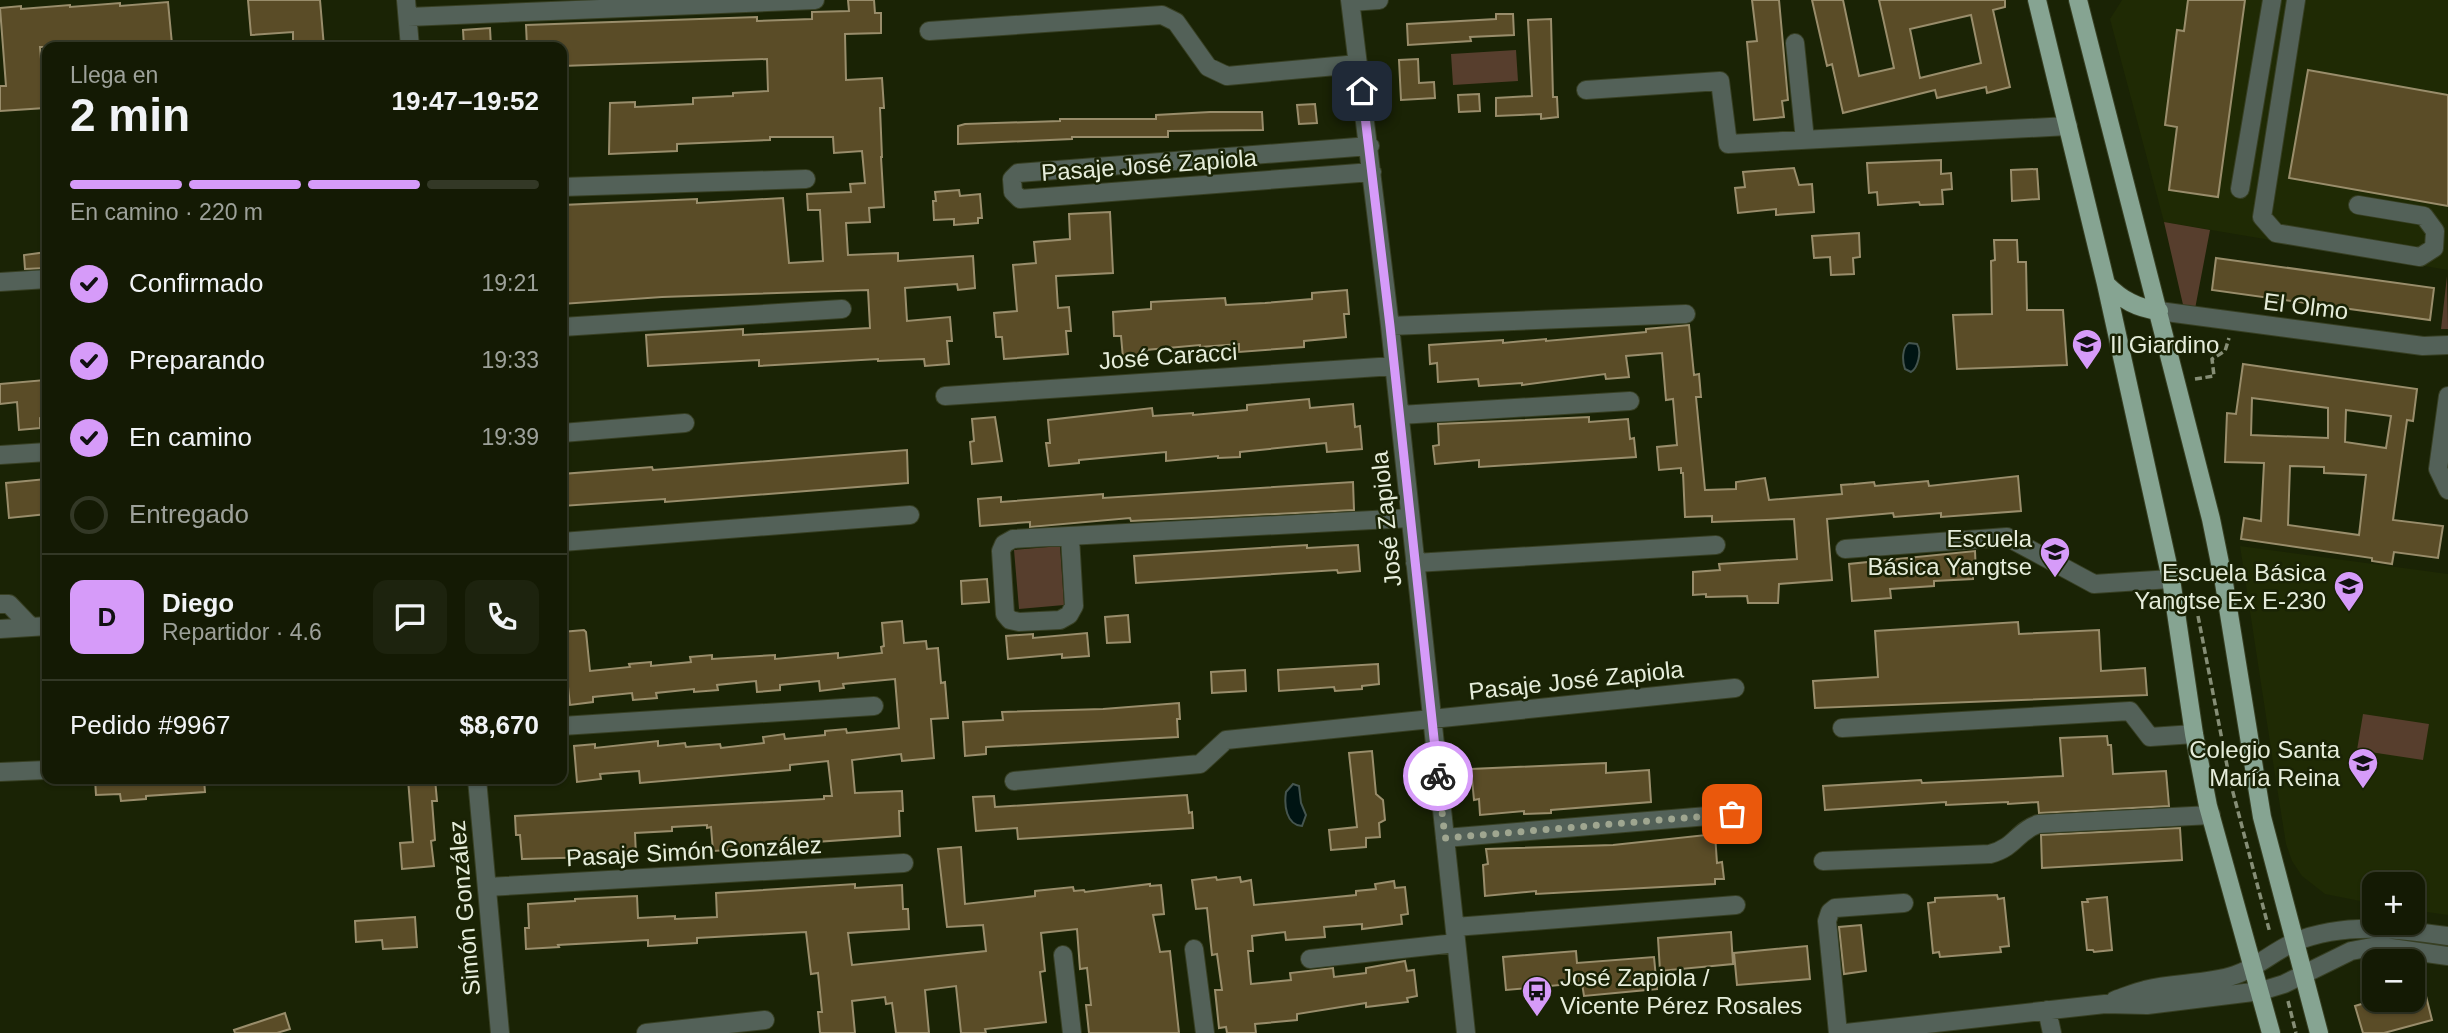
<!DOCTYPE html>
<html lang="es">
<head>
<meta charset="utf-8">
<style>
  :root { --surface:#141a04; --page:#1d230e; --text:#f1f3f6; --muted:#9da19a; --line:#333826; --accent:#d69bf9 }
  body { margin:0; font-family:Helvetica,sans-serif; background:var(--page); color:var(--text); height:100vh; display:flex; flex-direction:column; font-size:26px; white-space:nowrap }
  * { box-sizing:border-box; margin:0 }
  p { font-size:23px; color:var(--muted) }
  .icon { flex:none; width:38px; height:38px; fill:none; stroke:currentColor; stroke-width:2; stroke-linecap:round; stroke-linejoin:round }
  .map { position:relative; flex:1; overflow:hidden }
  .panel { position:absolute; left:42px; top:42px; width:525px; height:742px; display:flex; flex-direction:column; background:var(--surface); border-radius:14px; box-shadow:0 2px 5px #0004,0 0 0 2px var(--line) }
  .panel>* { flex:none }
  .fabs { position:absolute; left:2362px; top:872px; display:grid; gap:14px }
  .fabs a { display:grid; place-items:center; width:63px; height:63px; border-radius:14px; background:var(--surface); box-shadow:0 2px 5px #0004,0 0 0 2px var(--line); font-size:35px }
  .pin { position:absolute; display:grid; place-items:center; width:60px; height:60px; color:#fff; margin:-30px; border-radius:14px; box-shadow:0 4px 10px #0006 }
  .courier { position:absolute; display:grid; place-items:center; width:70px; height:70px; margin:-35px; border:5px solid #d69bf9; border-radius:50%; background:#fff; color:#222; box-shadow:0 2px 9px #0007 }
  .summary em { font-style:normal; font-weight:800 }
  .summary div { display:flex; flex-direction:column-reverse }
  .summary { display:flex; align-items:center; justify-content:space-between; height:119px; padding:0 28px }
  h1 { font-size:46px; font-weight:800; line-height:52px }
  .bar { display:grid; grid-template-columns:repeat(4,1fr); gap:10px 7px; align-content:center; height:84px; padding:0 28px }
  .bar i { height:9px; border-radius:5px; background:var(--line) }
  .bar .active { background:var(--accent) }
  .bar p { grid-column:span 4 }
  .line { display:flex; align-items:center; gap:18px; padding:0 28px; border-top:2px solid var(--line) }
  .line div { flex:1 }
  .round { display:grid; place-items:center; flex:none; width:74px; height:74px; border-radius:14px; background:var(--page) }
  ol { padding:0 28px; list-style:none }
  li { display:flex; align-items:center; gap:21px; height:77px }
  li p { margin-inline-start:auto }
  li .icon { padding:7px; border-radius:50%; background:var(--accent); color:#111; stroke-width:4 }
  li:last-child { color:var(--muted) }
  li i { width:38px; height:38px; border:4px solid var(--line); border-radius:50% }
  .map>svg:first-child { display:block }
</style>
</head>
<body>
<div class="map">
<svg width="2448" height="1033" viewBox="0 0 2448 1033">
  <rect width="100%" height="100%" fill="#1a2305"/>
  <path fill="#1f2a04" d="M2122 0H2448V270L2164 222 2110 19Z
    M2240 546 2448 574V915L2413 910V884H2375V904L2325 894 2302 876 2292 861 2286 844 2273 762Z"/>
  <path fill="#573e2d" d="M1516 50 1518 81 1453 85 1451 54Z
    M2164 222 2210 230 2195 309H2184Z
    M2447 276 2448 329H2441Z
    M1060 546 1064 605 1019 609 1014 550Z
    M2363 714 2429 724 2423 760 2357 750Z"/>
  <path fill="#001413" stroke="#45554f" stroke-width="2" d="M1909 343 1917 344C1922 351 1918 368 1911 372L1905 369C1902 361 1902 347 1909 343Z
    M1293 784 1299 786 1301 803 1306 815 1302 826C1286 825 1284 805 1286 792Z"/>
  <path fill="#5a4c27" stroke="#998d6b" stroke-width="2" fill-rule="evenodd" d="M248 0H320L324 47H293V32L251 35Z
    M848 0H874L875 13H881V33L845 34 846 80 882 78 884 108H880L882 157H881L884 207 869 208 870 222 846 223 848 255 898 253V261L973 256 975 288 958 290 957 284 905 288 907 321 950 317 952 341H947L949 364 925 366 924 359 878 361V359L759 366V360L648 366 646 335 743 329V335L870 328 868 290 662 297 562 304V205L697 199V203L783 198 789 263 823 261 820 210H808L807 194 851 192 850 184 865 183 862 151 834 153 833 137H770V140L677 144V151L609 154 610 103 635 102V107L693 104V98L733 96V93L768 91 767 59 562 66V47H527L526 25 757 17V21L812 19V12L849 11Z
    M1752 0H1779L1788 100 1782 101 1784 117 1754 120 1747 42 1757 41Z
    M1812 0H1843L1859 76 1894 68 1879 0H2005V7L1993 10 2010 87 1987 93 1986 87 1937 98 1935 90 1843 113 1832 64 1827 66ZM1971 15 1981 63 1920 78 1910 29Z
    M2188 0H2245L2218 197 2169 190 2177 127 2165 125 2177 30 2184 31Z
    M168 2 172 44 138 47H133V44L97 47H40L45 108 0 111V86H6L0 8 21 6V9L70 5V7L120 3V6Z
    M1496 14H1513L1514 35 1470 37 1471 41 1408 45 1407 24 1496 19Z
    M1551 19 1553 97H1557L1558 117 1541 119V114L1496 116V98L1532 96 1528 20Z
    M490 28 491 47H464L463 30Z
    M1418 59 1419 83 1434 82 1435 98 1401 100 1399 60Z
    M2308 70 2448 95V206L2289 178Z
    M1479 94 1480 111 1459 112 1458 95Z
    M1315 104 1317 123 1299 124 1297 105Z
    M1210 112H1262L1263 130 1168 131V137H1072V139L958 144V126L965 124 1060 121V119H1156V115Z
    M1941 160V174L1951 173 1952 189 1942 190 1943 204 1920 205 1919 202 1878 205 1877 192 1869 193 1867 163Z
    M1794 168 1799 185 1812 184 1814 212 1776 215V209L1738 213 1735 188 1745 187 1743 172Z
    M2037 169 2039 199 2012 201 2011 170Z
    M959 190 960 196 980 194 982 218H978V223L954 225V219L934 220 933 201H936L935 192Z
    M1110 212 1113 273 1056 276 1058 308 1069 307 1071 331H1066L1068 354 1004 359 1002 337H996L994 313 1017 311 1013 265 1036 263 1034 242 1070 239 1069 214Z
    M1859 233 1860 257 1853 258 1854 274 1831 275 1830 257 1814 258 1812 236Z
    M1994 240H2017L2018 262H2026L2027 310H2063L2067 365 1957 369 1953 315 1992 314 1991 261 1995 260Z
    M47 252V268L25 269 24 255Z
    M2216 258 2434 288 2430 320 2212 290Z
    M1347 290 1349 314H1344L1346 337 1304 341V347L1239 352V344L1200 347V345L1146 350 1147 356 1123 358 1121 336H1114L1113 312 1151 309V302L1225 298 1226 305 1265 303 1312 299V293Z
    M1689 325 1694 375 1699 374 1701 397H1696L1705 490 1736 489V482L1765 478 1769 500 1842 494 1841 485 1854 484 1874 482 1875 486 1928 481 1929 486 2018 476 2021 511 1941 517V513L1894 517 1893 513 1827 519 1832 580 1779 584 1778 603H1748L1747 596 1706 597V594L1693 595V572L1720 570 1719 564 1797 559 1794 519 1712 522V516L1685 517 1683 473H1681V468L1659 470 1657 447 1677 445 1673 399 1666 400 1662 353 1626 356 1629 377 1606 379 1605 374 1522 385V383L1479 386 1478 379 1438 382 1437 363 1430 364 1429 345 1503 340V343L1546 339V341L1646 332V329Z
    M2243 364 2417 389 2413 421 2407 420 2393 520 2443 526 2438 558 2394 552 2392 564 2372 561V558L2241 539 2244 518 2261 521 2264 463 2225 462 2227 413 2236 414ZM2252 398 2328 408V438L2251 435ZM2346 410 2391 416 2386 448 2345 442ZM2290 466 2324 467V473L2366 475 2359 535 2288 525Z
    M45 380 47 417 40 418V428L19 430 17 402 0 404V384Z
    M1309 399 1310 408 1353 404 1355 427 1360 426 1362 449 1327 452 1326 443 1240 452V457L1218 458V456L1166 461V452L1079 460V463L1049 466 1046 443H1050L1048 420 1152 408 1153 416 1193 413V415L1247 410V405Z
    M995 417 1002 461 972 464 970 442 974 441 972 419Z
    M1589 417V422L1628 419 1630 439 1634 438 1636 457 1479 467V460L1435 464 1433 446 1439 445 1438 424Z
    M907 450 908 483 665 502V499L562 506V474L652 467 653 470Z
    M46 479 47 514 9 518 6 483Z
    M1353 482 1354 510 1131 521 1130 518 1030 527V522L980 526 978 499 1001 497V502L1103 494V498Z
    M1307 545V548L1358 545 1360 571 1338 573 1337 570 1136 583 1134 556Z
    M1975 551 1976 574H1973V579L1934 581V586L1890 589 1891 598 1852 601 1849 564Z
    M987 579 989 602 962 604 961 581Z
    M1128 615 1130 642 1107 643 1105 617Z
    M902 621 904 643 926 641 927 649 938 648 941 683 945 682 948 718 931 719 934 758 902 761 901 754 852 760 855 793 902 791 903 811H899L900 836 816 842V845L713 851 711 827 707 828V825L672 827V831L635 833 636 856 522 859 520 835H516L515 816 824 799V796H832L828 761 790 765V770L640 783 639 771 600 774 601 779 577 782 574 746 595 744V748L658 741V746L685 743 686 747 720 744 721 748 764 743 763 737 784 734 785 739 825 735V731L846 729 847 733 899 728 895 679 843 684 844 688 820 691 819 681 780 685V690L757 692 756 681 717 685 718 690 694 692V689L656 693 657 698 633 700 632 693 593 697V702L570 705 564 650 562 651V632L584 630 586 632 590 671 630 667 629 664 651 662V666L691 662 690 657 712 655V659L775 655V659L838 653V658L882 653 881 647 884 646 882 623Z
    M2018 622 2019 634 2099 630 2101 671 2145 668 2147 695 1815 708 1813 681 1878 677 1875 631Z
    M1087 633 1089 656 1062 658V654L1008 659 1006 636 1033 634V638Z
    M1378 664 1379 684 1362 686V689L1335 691 1334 687 1279 691 1278 670Z
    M1245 670 1246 691 1212 693 1211 672Z
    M1179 703 1180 719H1177L1178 737 986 747V754L965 756 963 722 1003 720 1002 712 1103 709Z
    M2107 736 2108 745H2111L2113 774 2166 771 2169 806 2039 813 2038 802 2008 804V802L1946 805V802L1825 810 1823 786 1921 780 1922 783 2063 776 2060 738Z
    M1372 751 1376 794 1383 800 1385 820 1379 823 1380 837 1366 838V847L1331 850 1329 830 1357 827 1349 753Z
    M1606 763V773L1649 770 1651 802 1551 810V813L1524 814V811L1480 815 1479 799 1474 800 1471 769Z
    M95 779H204L205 792 146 796V799L121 801 120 794 96 795Z
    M408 779H435L437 801H432L435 840 431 841 434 866 402 869 400 843 413 842Z
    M1187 795 1189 813 1192 812 1193 828 1018 839 1017 828 976 831 973 797 994 796 995 807Z
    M2180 828 2182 860 2042 868 2041 835Z
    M1715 834 1717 863 1722 862 1724 879H1715V884L1536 894V891L1485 896 1483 865 1488 864 1486 849 1613 845Z
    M961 847 965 904 1035 896V891L1073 887 1074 891 1084 890 1085 892 1150 884V886L1161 885 1164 914 1153 915 1160 952 1170 951 1179 1033H1089L1086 1005H1091L1087 968 1080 969 1077 929 1041 933 1045 971 1040 972 1046 1022 985 1029 986 1033H961L956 986 925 990 929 1033H896L892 1003 886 1004 885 997 852 1001 855 1033H820L818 1012H822L818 973 811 974 806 932 697 938V943L648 946V940L558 945 559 947 526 949 525 928H529L528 904 575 901V899L637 896 638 918 675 916V919L717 917 716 893 855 884V888L902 885 903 909H908L909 929 848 933 852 965 986 951 983 925 947 927 938 849Z
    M1216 877 1217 880 1240 877 1241 882 1251 880 1254 905 1356 895V891L1376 889 1375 884 1394 881 1395 888 1405 887 1408 914 1401 915 1402 924 1362 929V924L1324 927 1325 937 1286 940 1285 932 1252 936 1253 951H1248L1251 984 1291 980 1290 973 1333 968 1334 977 1366 973V968L1405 961 1407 971 1414 970 1417 996 1407 998 1408 1002 1366 1007V1003L1297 1014V1020L1255 1024 1256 1033H1227L1226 1027 1219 1028 1215 990H1222L1217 954 1212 955 1207 908 1196 909 1192 880Z
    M1997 895 1998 899 2004 898 2009 946 2000 947 2001 952 1940 957 1939 952 1933 953 1928 903 1935 902V898Z
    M2107 897 2112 950 2094 952 2093 950H2087L2082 902H2088L2087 899Z
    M415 917 417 947 383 949 382 940 356 942 355 921Z
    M1861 925 1866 971 1844 974 1839 927Z
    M1731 932 1733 964 1660 971 1658 938Z
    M1807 946 1810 979 1737 985 1734 953Z
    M1576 951 1577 963 1654 957 1657 989 1584 996 1582 983 1506 990 1503 957Z
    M2426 996 2432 1020 2384 1033H2363L2355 1006 2378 999H2415Z
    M285 1013 290 1029 277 1033H235L234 1030Z"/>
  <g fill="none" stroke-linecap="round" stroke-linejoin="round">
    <g stroke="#373f23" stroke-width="20">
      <path id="minor" d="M406 0 410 47
        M1350 0 1390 326 1466 1033
        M2296 0 2262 217 2276 233 2420 257 2434 248 2435 231 2424 216 2358 205
        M1351 2 1379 0
        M408 17 815 0
        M929 31 1162 15 1176 22 1208 67 1227 76 1358 64
        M1795 43 1805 140
        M1586 90 1720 81 1728 144 2068 126
        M1370 146 1018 173 1012 179 1013 192 1020 199 1372 172
        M562 187 806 179
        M2240 189 2272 0
        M0 282 47 279
        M2159 311 2423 346 2448 345
        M1390 326 1686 314
        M562 327 842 309
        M945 396 1394 366
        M2448 396 2438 469 2448 490
        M1400 415 1630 401
        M562 433 685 423
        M0 455 47 452
        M1070 537 1074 606 1069 615 1060 620 1019 622 1010 620 1005 614 1001 551 1004 544 1013 539 1410 518
        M562 542 910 515
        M1845 549 2007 537 2094 584 2171 579
        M1415 563 1716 545
        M0 604H9L31 627
        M0 629 47 626
        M562 726 874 706
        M1842 728 2130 711 2150 737 2194 734
        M0 772 46 770
        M477 779 500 1033
        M1014 781 1200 764 1226 740 1735 688
        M1445 838 1732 814
        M1823 861 1990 854C2016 847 2016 832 2038 824L2211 815
        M487 887 904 863
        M1455 927 1736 905
        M1194 949 1205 1033
        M1063 955 1072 1033
        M1310 959 1456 943
        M2115 1000C2125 997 2135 992 2145 990 2174 982 2205 985 2235 975 2257 968 2273 951 2295 942 2344 922 2397 929 2448 936
        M2047 1010 2052 1033
        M646 1033 765 1020
        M1838 1033 1827 921 1830 912 1835 908 1904 903
        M1846 1033 2105 1004 2147 1005 2261 991 2284 984 2351 951 2377 946 2448 956"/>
    </g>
    <g stroke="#373f23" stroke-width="20">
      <path id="major" d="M2037 0 2106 284 2171 579 2194 734 2208 806 2271 1033
        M2078 0 2211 519 2224 583 2262 817 2319 1033
        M2106 284C2122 300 2137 308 2159 311"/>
    </g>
    <path stroke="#868e76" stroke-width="3.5" stroke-dasharray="7 3.5" stroke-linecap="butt" d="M2195 379 2214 376 2212 359 2225 351 2229 338
      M2198 616 2230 781 2270 933
      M2288 1001 2296 1033"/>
    <use href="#minor" stroke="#536158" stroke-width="18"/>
    <use href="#major" stroke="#86a492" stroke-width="18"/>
  </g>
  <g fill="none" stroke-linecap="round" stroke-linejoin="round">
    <path stroke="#9fa690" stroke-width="7" stroke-dasharray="0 12.6" d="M1438 776 1445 838 1732 814"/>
    <path stroke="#d69bf9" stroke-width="9" d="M1362 91 1390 326 1438 776"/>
  </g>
  <defs>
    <g id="school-pin" transform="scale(1.575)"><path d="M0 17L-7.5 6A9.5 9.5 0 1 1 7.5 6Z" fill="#d69bf9" stroke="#1a2305"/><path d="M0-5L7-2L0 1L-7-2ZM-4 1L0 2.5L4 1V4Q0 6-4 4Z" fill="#111"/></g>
    <g id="bus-pin" transform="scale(1.575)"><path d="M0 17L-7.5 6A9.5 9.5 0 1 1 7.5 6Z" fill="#d69bf9" stroke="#1a2305"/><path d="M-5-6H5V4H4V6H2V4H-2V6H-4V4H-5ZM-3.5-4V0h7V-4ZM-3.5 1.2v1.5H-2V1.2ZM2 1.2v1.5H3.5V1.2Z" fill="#111"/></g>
  </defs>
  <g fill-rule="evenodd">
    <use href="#school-pin" x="2087" y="344"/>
    <use href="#school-pin" x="2055" y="552"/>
    <use href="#school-pin" x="2349" y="586"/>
    <use href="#school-pin" x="2363" y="763"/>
    <use href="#bus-pin" x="1537" y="991"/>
  </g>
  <g text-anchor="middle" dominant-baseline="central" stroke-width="5" stroke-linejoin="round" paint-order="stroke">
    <g font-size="24" fill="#e6eddb" stroke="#1a2305">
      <text transform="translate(1149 165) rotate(-4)">Pasaje José Zapiola</text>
      <text transform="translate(2306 306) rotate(7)">El Olmo</text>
      <text transform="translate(1168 356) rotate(-4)">José Caracci</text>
      <text transform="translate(1386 519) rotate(-96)">José Zapiola</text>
      <text transform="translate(1576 680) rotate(-6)">Pasaje José Zapiola</text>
      <text transform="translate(694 851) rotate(-3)">Pasaje Simón González</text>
      <text transform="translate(464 908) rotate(-95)">Simón González</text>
    </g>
    <g font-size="24" fill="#e6eddb" stroke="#1a2305" text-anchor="end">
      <text x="2110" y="344" text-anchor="start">Il Giardino</text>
      <text x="2032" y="538">Escuela<tspan x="2032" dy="28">Básica Yangtse</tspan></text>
      <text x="2326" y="572">Escuela Básica<tspan x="2326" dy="28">Yangtse Ex E-230</tspan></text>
      <text x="2340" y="749">Colegio Santa<tspan x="2340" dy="28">María Reina</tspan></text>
      <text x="1560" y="977" text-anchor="start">José Zapiola /<tspan x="1560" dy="28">Vicente Pérez Rosales</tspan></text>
    </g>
  </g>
</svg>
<div class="fabs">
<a>+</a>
<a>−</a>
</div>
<div class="pin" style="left:1732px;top:814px;background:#ea580c"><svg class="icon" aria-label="bag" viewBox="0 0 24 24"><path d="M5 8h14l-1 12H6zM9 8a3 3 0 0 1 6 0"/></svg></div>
<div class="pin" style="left:1362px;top:91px;background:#1f2937"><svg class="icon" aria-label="home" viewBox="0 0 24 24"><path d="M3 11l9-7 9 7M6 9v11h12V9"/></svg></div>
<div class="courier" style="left:1438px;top:776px"><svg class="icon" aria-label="bike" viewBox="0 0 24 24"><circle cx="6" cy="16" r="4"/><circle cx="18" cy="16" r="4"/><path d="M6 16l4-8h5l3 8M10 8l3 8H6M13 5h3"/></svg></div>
<section class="panel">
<div class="summary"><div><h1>2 min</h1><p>Llega en</p></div><em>19:47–19:52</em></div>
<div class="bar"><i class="active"></i><i class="active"></i><i class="active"></i><i></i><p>En camino · 220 m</p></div>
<ol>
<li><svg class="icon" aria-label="check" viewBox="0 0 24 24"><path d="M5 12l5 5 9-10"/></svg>Confirmado<p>19:21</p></li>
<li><svg class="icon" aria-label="check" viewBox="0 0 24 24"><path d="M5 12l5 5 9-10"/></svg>Preparando<p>19:33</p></li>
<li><svg class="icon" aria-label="check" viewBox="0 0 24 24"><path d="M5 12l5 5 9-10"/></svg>En camino<p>19:39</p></li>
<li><i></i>Entregado</li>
</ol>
<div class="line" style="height:126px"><b class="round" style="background:var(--accent);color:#111">D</b><div><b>Diego</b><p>Repartidor · 4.6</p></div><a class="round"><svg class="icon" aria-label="chat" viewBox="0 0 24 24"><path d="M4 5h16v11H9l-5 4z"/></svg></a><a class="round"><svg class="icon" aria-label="phone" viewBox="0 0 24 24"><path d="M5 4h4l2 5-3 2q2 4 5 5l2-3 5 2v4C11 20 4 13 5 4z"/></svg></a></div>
<div class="line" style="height:91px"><div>Pedido #9967</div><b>$8,670</b></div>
</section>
</div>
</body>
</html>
